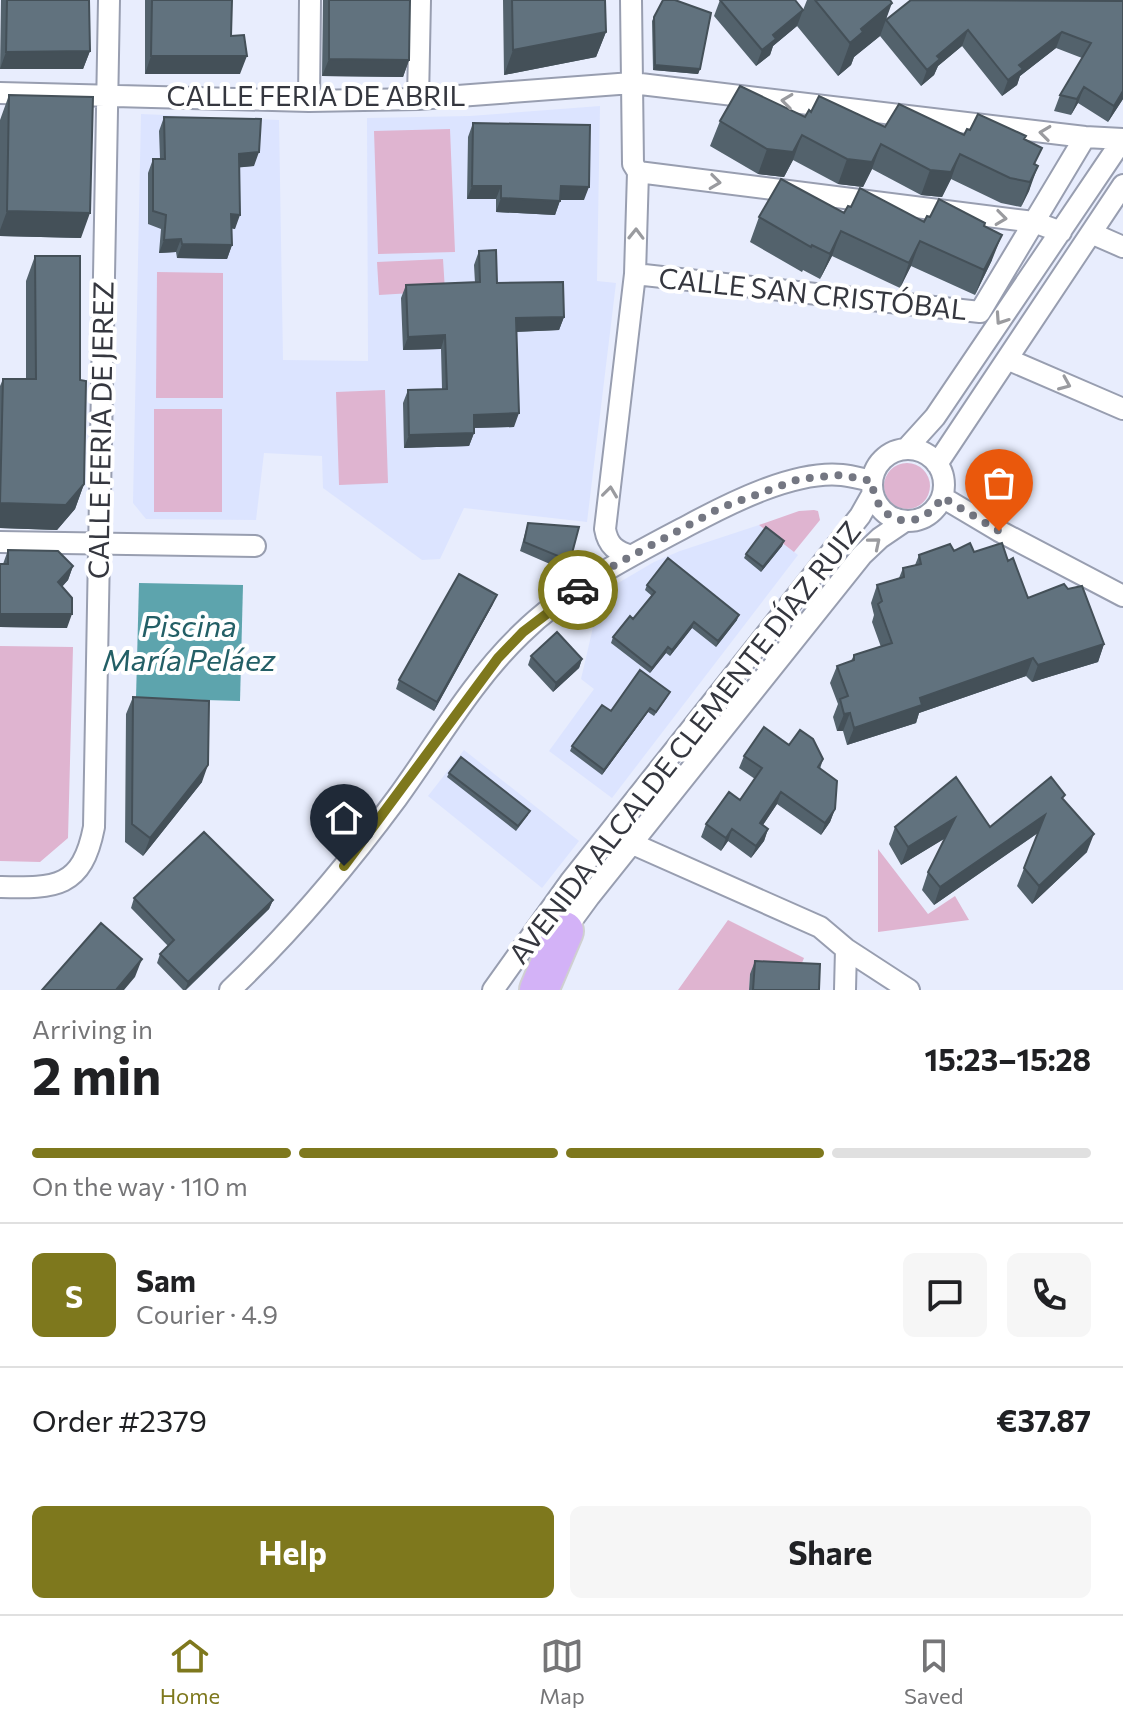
<!DOCTYPE html>
<html lang="en">
<head>
<meta charset="utf-8">
<style>
  :root { --surface:#fff; --page:#f6f6f6; --text:#202124; --muted:#757577; --line:#e0e0e0; --accent:#7e781d }
  body { margin:0; font-family:Commissioner,sans-serif; background:var(--page); color:var(--text); height:100vh; display:flex; flex-direction:column; font-size:30px; white-space:nowrap }
  * { box-sizing:border-box; margin:0 }
  p { font-size:26px; color:var(--muted) }
  .icon { flex:none; width:44px; height:44px; fill:none; stroke:currentColor; stroke-width:2; stroke-linecap:round; stroke-linejoin:round }
  .map { position:relative; height:990px; overflow:hidden }
  .panel { display:flex; flex-direction:column; background:var(--surface); flex:1 }
  .panel>* { flex:none }
  .pin { position:absolute; display:grid; place-items:center; width:68px; height:68px; color:#fff; margin:-82px -34px; border-radius:50% 50% 50% 0; rotate:-45deg; box-shadow:0 0 8px #0007 }
  .pin .icon { rotate:45deg }
  .courier { position:absolute; display:grid; place-items:center; width:80px; height:80px; margin:-40px; border:6px solid #7e781d; border-radius:50%; background:#fff; color:#222; box-shadow:0 2px 10px #0007 }
  .head em { font-style:normal; font-weight:700 }
  .head div { display:flex; flex-direction:column-reverse }
  .head { display:flex; align-items:center; justify-content:space-between; height:136px; padding:0 32px }
  h1 { font-size:52px; font-weight:700; line-height:60px }
  .bar { display:grid; grid-template-columns:repeat(4,1fr); gap:12px 8px; align-content:center; height:96px; padding:0 32px }
  .bar i { height:10px; border-radius:6px; background:var(--line) }
  .bar .selected { background:var(--accent) }
  .bar p { grid-column:span 4 }
  .line { display:flex; align-items:center; gap:20px; padding:0 32px; border-top:2px solid var(--line) }
  .line div { flex:1 }
  .round { display:grid; place-items:center; flex:none; width:84px; height:84px; border-radius:12px; background:var(--page) }
  .action { display:flex; gap:16px; margin-top:auto; padding:16px 32px }
  .action a { flex:1; height:92px; border-radius:12px; background:var(--accent); color:#fff; font-size:32px; font-weight:700; line-height:92px; text-align:center }
  .action a+a { background:var(--page); color:var(--text) }
  .tab-bar { display:flex; justify-content:space-around; align-items:center; height:112px; border-top:2px solid var(--line); background:var(--surface); font-size:22px; color:var(--muted) }
  .tab-bar a { display:grid; justify-items:center; gap:4px }
  .tab-bar .selected { color:var(--accent) }
  .map>svg:first-child { display:block }
</style>
</head>
<body>
<div class="map">
<svg width="1123" height="990" viewBox="0 0 1123 990">
  <rect width="100%" height="100%" fill="#e8edfd"/>
  <path fill="#dce4ff" d="M600 106 597 281 616 283 587 522 464 508 440 559 422 560 323 488 322 456 264 453 256 520 146 519 133 503 141 114 279 120 283 360 368 361 367 118 470 116Z
    M759 525 798 555 612 798 549 751 594 689 581 679 601 593 654 562 680 551Z
    M464 750 579 841 542 888 428 796Z"/>
  <path fill="#dfb4d0" d="M450 129 455 252 378 254 374 131Z
    M443 259 445 291 379 295 377 262Z
    M157 272 223 273V398H156Z
    M385 390 388 483 339 485 336 392Z
    M154 409H222V512H154Z
    M884 486a23 23 0 1 1 46 0a23 23 0 1 1-46 0Z
    M814 510 818 511 820 520 794 552 759 525 799 511Z
    M0 646 73 647 68 838 40 862 0 861Z
    M878 849 928 914 955 896 969 920 878 932Z
    M728 920 804 958 796 977 750 974 749 990H678Z"/>
  <path fill="#5da4ad" d="M139 583 243 585 240 701 136 698Z"/>
  <g fill="none" stroke-linecap="round" stroke-linejoin="round">
    <g stroke="#989eb0" stroke-width="24">
      <path id="street" d="M631 0 633 164 638 172 635 274 605 529C608 546 616 551 631 556
        M0 93 309 101 418 99 632 83 1085 137 1123 139
        M418 99 420 0
        M309 101 310 0
        M638 172 1034 222 1061 232
        M1091 233 1123 247
        M635 274 980 312 1085 137
        M1007 359 1123 409
        M906 449 935 417 1123 139
        M872 485a36 36 0 1 1 72 0a36 36 0 1 1-72 0Z
        M937 464 1123 185
        M942 497 999 531 1123 596
        M0 542 255 546
        M633 844 820 927 846 949 909 990
        M0 887C55 888 82 889 94 827L109 0
        M559 938 589 897 862 555 880 538 905 521
        M230 990C293 930 346 867 397 798 437 743 472 681 521 634 569 587 630 556 689 525 730 503 795 470 842 475 852 476 862 479 872 481
        M493 990 570 882 860 516 873 493
        M845 990 846 949"/>
    </g>
    <g stroke="#cfcfd1" stroke-width="42">
      <path id="highway" d="M539 990 564 931"/>
    </g>
    <use href="#street" stroke="#fff" stroke-width="20"/>
    <use href="#highway" stroke="#d3b2f7" stroke-width="38"/>
  </g>
  <path fill="#53626c" d="M1 0H89L90 51 83 69H0Z
    M145 0H232L231 36 240 74H145Z
    M323 0H410L409 60 403 77 322 76Z
    M503 0H605L606 32 596 57 504 75Z
    M720 0 803 10 807 0H890L886 20 1121 0 1123 99 1108 122 1078 103 1071 115 1054 111 1060 95 1082 58 1056 48 1020 76 1017 85 1002 96 962 46 938 66 934 75 921 86 880 36 854 57 851 65 838 76 797 26 773 46 770 55 756 66 714 16Z
    M654 17 700 69 698 74 653 70 652 21Z
    M9 95 81 238 0 236V120Z
    M811 112 885 127 964 135 970 130 1024 140 1036 165 1029 191 1021 207 1001 203 951 179 942 197 921 195 872 169 863 187 838 184 793 160 784 177 758 174 710 146 720 121 805 117Z
    M164 117 254 166 239 167 235 229 231 228 232 245 227 259 177 258 176 252 159 253 161 229 148 224V173L153 159H160L159 131Z
    M473 123 584 200H560L555 215 496 212V199H467L468 137Z
    M851 207 924 222 930 217 984 226 992 260 975 295 911 266 900 288 832 256 820 279 803 270 802 272 750 242 759 217 844 213Z
    M479 251 497 283 564 317 559 330 516 332 514 427 474 428V433L469 446 404 448 403 403 408 390 442 389 441 349 403 350 401 298 406 285 475 283 474 265Z
    M35 256 80 380 84 484 75 509 57 530 0 528V386L3 379H26V281Z
    M528 523 570 561 566 571 520 551Z
    M784 541 782 546 761 572 744 558 746 554Z
    M8 550 73 566 68 580 62 587 67 628 0 627V564H3Z
    M954 551 974 552 1008 561 1028 598 1104 644 1098 662 1032 682 1026 676 919 713 916 723 847 745 843 731H837L833 717 838 704 830 683 837 666 851 661 854 655 881 647 872 622 874 615 871 603 877 585 899 578 903 568 915 565 919 555Z
    M647 585 737 620 716 647 692 628 670 656 666 653 650 673 611 643 613 637 633 619 652 596 645 590Z
    M493 604 434 711 396 689 399 680Z
    M531 656 582 659 579 668 553 692 528 665Z
    M668 696 654 716 648 712 602 775 570 751 572 746 611 711Z
    M133 697 202 782 143 856 125 842 126 714Z
    M789 745 823 759 820 769 835 809 830 822 821 835 777 804 763 825 768 829 764 841 751 858 728 841 721 851 701 837 706 824 740 800 755 779 739 768 744 756Z
    M449 773 528 815 516 831 447 777Z
    M1063 800 1087 852 1032 904 1017 886 1038 833 934 905 922 890 928 872 945 838 901 865 889 844 895 827H990Z
    M134 898 273 900 269 909 186 990H183L157 963 160 954 168 946 131 908Z
    M755 961 819 990H749L750 974Z"/>
  <path fill="#445058" d="M892 3 880 36 854 57 851 65 838 76 850 43 861 29Z
    M803 10 797 26 773 46 770 55 756 66 762 50 773 35Z
    M968 30 962 46 938 66 934 75 921 86 927 70 937 56Z
    M606 32 596 57 504 75 513 50Z
    M1062 32 1056 48 1020 76 1017 85 1002 96 1008 80 1019 65Z
    M90 51 83 69H0L6 52Z
    M151 56H247L240 74H145Z
    M329 59 409 60 403 77 322 76Z
    M655 65 700 69 698 74 653 70Z
    M1084 87 1078 103 1071 115 1077 99Z
    M1123 91V99L1108 122 1114 106Z
    M802 135 793 160 784 177 758 174 767 149Z
    M881 144 872 169 863 187 838 184 847 159Z
    M259 152 254 166 234 168 239 154Z
    M960 154 951 179 942 197 921 195 930 170Z
    M1038 166 1029 191 1021 207 1030 182Z
    M472 186H501L496 199H467Z
    M561 186 589 187 584 200H556Z
    M501 198 560 201 555 215 496 212Z
    M7 211 90 213 81 238 0 236V230Z
    M231 214 240 215 235 229 226 227Z
    M841 231 832 256 820 279 830 254Z
    M1002 235 992 260 975 295 984 270Z
    M181 239 176 252 159 253 164 240Z
    M920 241 911 266 900 288 909 263Z
    M182 244 232 245 227 259 177 258Z
    M564 317 559 330 511 332 516 318Z
    M445 335 441 349 403 350 408 337Z
    M519 413 514 427 469 428 474 415Z
    M474 433 469 446 404 448 409 435Z
    M84 484 75 509 57 530 0 528V503Z
    M784 541 782 546 761 572 763 567Z
    M73 566 68 580 53 596 58 582Z
    M497 595 493 604 434 711 437 702Z
    M0 614H72L67 628 0 627Z
    M739 615 737 620 716 647 718 641Z
    M694 622 692 628 670 656 672 650Z
    M1104 644 1098 662 1032 682 1038 665Z
    M668 647 666 653 650 673 652 668Z
    M1033 658 1026 676 919 713 916 723 847 745 854 728 920 698Z
    M582 659 579 668 553 692 556 683Z
    M650 708 648 712 602 775 604 770Z
    M850 713 843 731H837L844 714Z
    M208 765 202 782 143 856 150 838Z
    M781 792 777 804 756 835 760 823Z
    M835 809 830 822 821 835 825 823Z
    M1045 815 1039 832 934 905 940 887Z
    M955 818 949 836 901 865 908 847Z
    M732 829 728 841 721 851 726 838Z
    M768 829 764 841 751 858 756 846Z
    M1094 834 1087 852 1032 904 1039 886Z
    M273 900 269 909 185 990 188 982Z
    M142 959 135 977 124 990H116Z"/>
  <path fill="#61727e" stroke="#445058" stroke-width="2" d="M7 0H89L90 51 6 52Z
    M152 0H232L231 36 244 35 247 56H151Z
    M329 0H410L409 60 329 59Z
    M512 0H605L606 32 513 50Z
    M663 0H675L711 13 700 69 655 65 654 17Z
    M720 0H795L803 10 773 35 776 39 762 50Z
    M815 0H890L892 3 861 29 863 32 850 43Z
    M911 0 1123 1V91L1114 106 1084 87 1077 99 1060 95 1091 43 1062 32 1019 65 1023 69 1008 80 968 30 937 56 940 59 927 70 886 20Z
    M740 86 805 117 809 110 811 112 819 96 885 127 899 104 964 135 967 129 970 130 978 114 1026 136 1024 139 1042 148 1034 164 1038 166 1030 182 1010 178 960 154 951 172 930 170 881 144 872 162 847 159 802 135 793 152 767 149 720 121Z
    M9 95 93 97 90 213 7 211Z
    M164 117 261 119 259 152 239 154 240 215 231 214 232 245 182 244 181 239 164 240 166 215 153 211V159H165Z
    M473 123 590 125 589 187 561 186 560 201 501 198V186H472Z
    M781 179 844 213 848 206 851 207 860 188 924 222 927 216 930 217 939 199 985 223 984 226 1002 235 984 270 920 241 909 263 841 231 830 254 812 245 811 247 759 217Z
    M496 250 497 283 563 282 564 317 516 318 519 413 474 415V433L409 435 408 390 447 389 445 335 408 337 406 285 480 282 479 251Z
    M35 256H80V380L86 381 84 484 66 505 0 503 3 379H36Z
    M528 523 579 527 570 561 524 542Z
    M766 527 784 541 763 567 746 554Z
    M970 543 974 552 1002 543 1008 561 1013 558 1028 598 1064 584 1068 589 1082 586 1104 644 1038 665 1033 658 920 698 922 705 854 728 850 713 844 714 840 699 848 696 837 666 854 660V655L892 643 878 604 882 601 877 585 904 577 903 568 921 564 919 555 950 544 954 551Z
    M8 550 58 551 73 566 58 582 72 598V614H0V564H8Z
    M668 558 739 615 718 641 694 622 672 650 668 647 652 668 613 637 630 616 633 619 655 592 647 585Z
    M459 574 497 595 437 702 399 680Z
    M557 632 582 659 556 683 531 656Z
    M640 670 670 692 656 712 650 708 604 770 572 746 602 705 611 711Z
    M133 697 209 701 208 765 150 838 132 824Z
    M764 727 789 745 800 730 813 739 823 759 818 767 837 781 835 809 825 823 781 792 760 823 768 829 756 846 732 829 726 838 706 824 729 792 740 800 762 768 744 756Z
    M461 757 530 811 518 826 449 773Z
    M956 777 990 827 1051 777 1065 795 1062 798 1094 834 1039 886 1024 868 1045 815 940 887 928 872 955 818 908 847 895 827Z
    M204 832 273 900 188 982 160 954 174 940 134 898Z
    M101 923 142 959 116 990H42Z
    M755 961 820 964 819 990H753Z"/>
  <defs><path id="oneway-chevron" d="M-2-3.5L2.5 0L-2 3.5" fill="none" stroke-width="1.6" stroke-linecap="round" stroke-linejoin="round" transform="scale(2)"/></defs>
  <g stroke="#9a9b9f">
    <use href="#oneway-chevron" transform="translate(787 101) rotate(-173)"/>
    <use href="#oneway-chevron" transform="translate(1045 133) rotate(-173)"/>
    <use href="#oneway-chevron" transform="translate(715 182) rotate(7)"/>
    <use href="#oneway-chevron" transform="translate(1001 218) rotate(7)"/>
    <use href="#oneway-chevron" transform="translate(636 234) rotate(-89)"/>
    <use href="#oneway-chevron" transform="translate(1001 319) rotate(124)"/>
    <use href="#oneway-chevron" transform="translate(1065 384) rotate(23)"/>
    <use href="#oneway-chevron" transform="translate(610 492) rotate(-83)"/>
    <use href="#oneway-chevron" transform="translate(875 543) rotate(-40)"/>
  </g>
  <g fill="none" stroke-linecap="round" stroke-linejoin="round">
    <path stroke="#747782" stroke-width="8" stroke-dasharray="0 14.4" d="M578 590 602 572 720 508 799 479 840 475 872 481C875 525 920 535 942 497L999 531"/>
    <path stroke="#7e781d" stroke-width="10" d="M344 866 498 658 523 632 578 590"/>
  </g>
  <g text-anchor="middle" dominant-baseline="central" stroke-width="8" stroke-linejoin="round" paint-order="stroke">
    <g font-size="28" fill="#35373f" stroke="#fff">
      <text x="316" y="95">CALLE FERIA DE ABRIL</text>
      <text transform="translate(813 293) rotate(6)">CALLE SAN CRISTÓBAL</text>
      <text transform="translate(100 430) rotate(-89)">CALLE FERIA DE JEREZ</text>
      <text transform="translate(684 742) rotate(-52)">AVENIDA ALCALDE CLEMENTE DÍAZ RUIZ</text>
    </g>
    <g font-size="30" font-style="italic" fill="#235f66" stroke="#fff">
      <text x="189" y="624">Piscina<tspan x="189" dy="34">María Peláez</tspan></text>
    </g>
  </g>
</svg>
<div class="pin" style="left:999px;top:531px;background:#ea580c"><svg class="icon" aria-label="bag" viewBox="0 0 24 24"><path d="M5 8h14l-1 12H6zM9 8a3 3 0 0 1 6 0"/></svg></div>
<div class="pin" style="left:344px;top:866px;background:#1f2937"><svg class="icon" aria-label="home" viewBox="0 0 24 24"><path d="M3 11l9-7 9 7M6 9v11h12V9"/></svg></div>
<div class="courier" style="left:578px;top:590px"><svg class="icon" aria-label="car" viewBox="0 0 24 24"><path d="M5 17H2v-5l4-1 3-4h7l3 4 3 1v5h-3M9 17h6M6 11h13"/><circle cx="7" cy="17" r="2"/><circle cx="17" cy="17" r="2"/></svg></div>
</div>
<section class="panel">
<div class="head"><div><h1>2 min</h1><p>Arriving in</p></div><em>15:23–15:28</em></div>
<div class="bar"><i class="selected"></i><i class="selected"></i><i class="selected"></i><i></i><p>On the way · 110 m</p></div>
<div class="line" style="height:144px"><b class="round" style="background:var(--accent);color:#fff">S</b><div><b>Sam</b><p>Courier · 4.9</p></div><a class="round"><svg class="icon" aria-label="chat" viewBox="0 0 24 24"><path d="M4 5h16v11H9l-5 4z"/></svg></a><a class="round"><svg class="icon" aria-label="phone" viewBox="0 0 24 24"><path d="M5 4h4l2 5-3 2q2 4 5 5l2-3 5 2v4C11 20 4 13 5 4z"/></svg></a></div>
<div class="line" style="height:104px"><div>Order #2379</div><b>€37.87</b></div>
<div class="action"><a>Help</a><a>Share</a></div>
</section>
<nav class="tab-bar">
<a class="selected"><svg class="icon" aria-label="home" viewBox="0 0 24 24"><path d="M3 11l9-7 9 7M6 9v11h12V9"/></svg>Home</a>
<a><svg class="icon" aria-label="map" viewBox="0 0 24 24"><path d="M3 6l6-2 6 2 6-2v14l-6 2-6-2-6 2zM9 4v14M15 6v14"/></svg>Map</a>
<a><svg class="icon" aria-label="saved" viewBox="0 0 24 24"><path d="M7 4h10v16l-5-4-5 4z"/></svg>Saved</a>
</nav>
</body>
</html>
